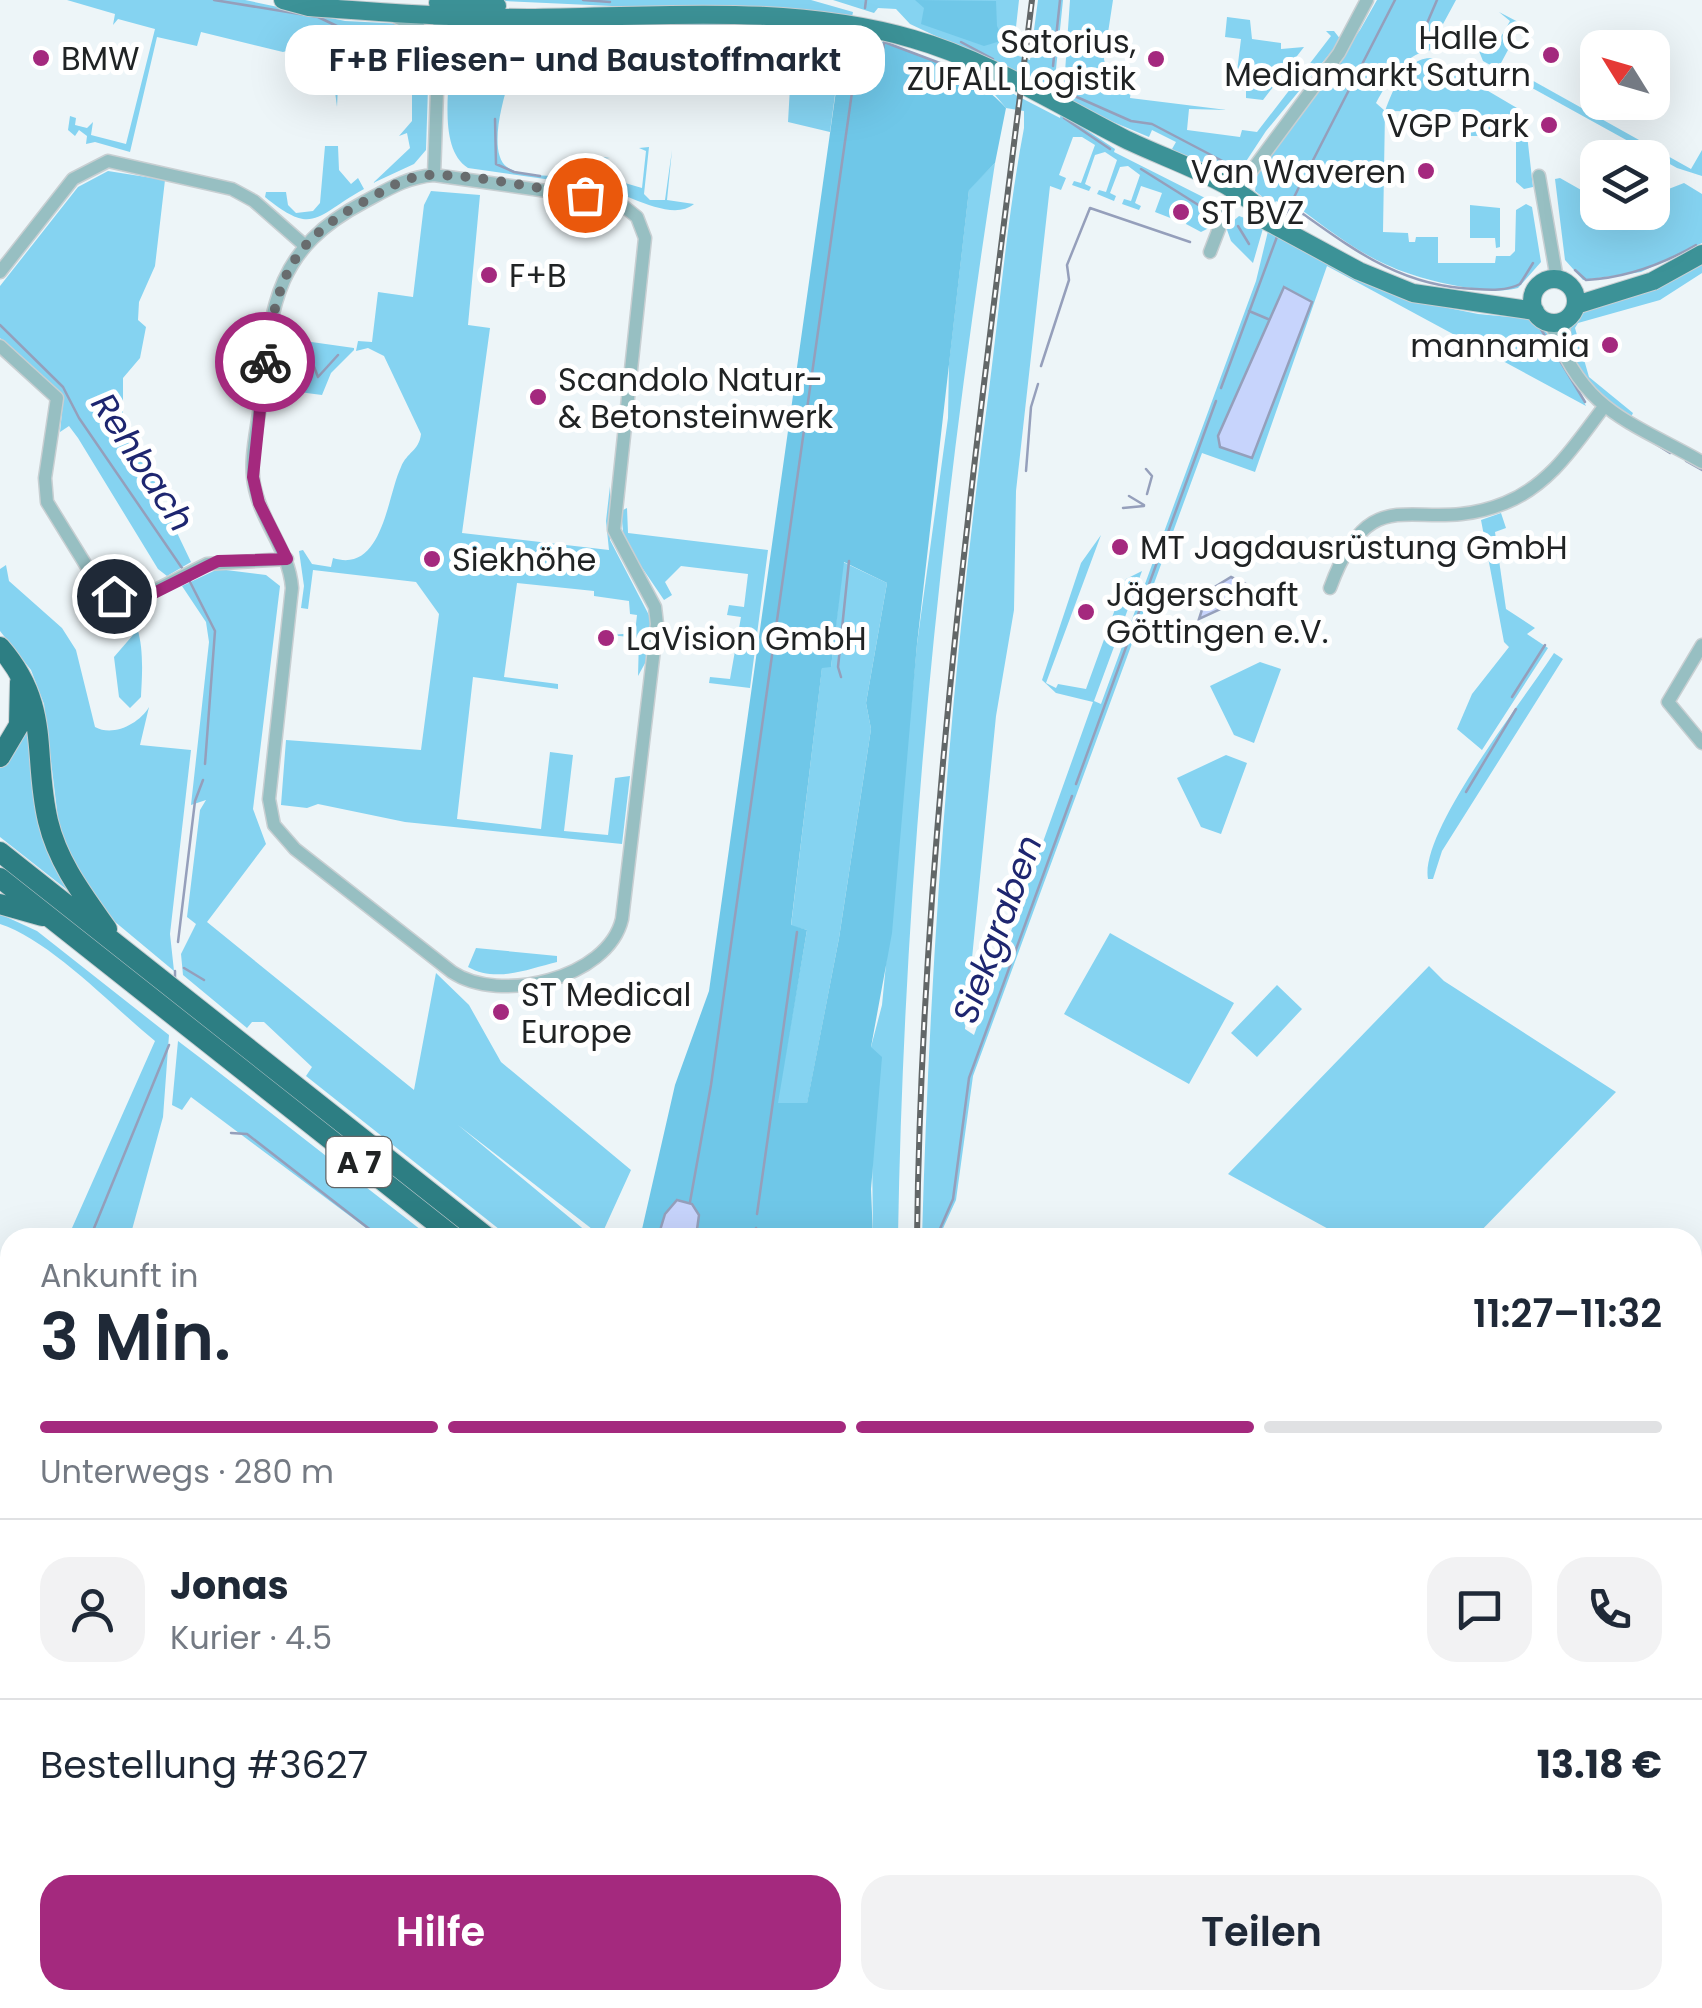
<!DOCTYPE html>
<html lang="de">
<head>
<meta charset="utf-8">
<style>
  :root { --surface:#fff; --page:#f2f2f3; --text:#1f2937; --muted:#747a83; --line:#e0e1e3; --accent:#a4297e }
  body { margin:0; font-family:Poppins,sans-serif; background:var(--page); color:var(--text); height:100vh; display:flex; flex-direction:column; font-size:38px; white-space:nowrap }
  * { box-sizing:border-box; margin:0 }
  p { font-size:32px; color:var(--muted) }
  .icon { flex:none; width:55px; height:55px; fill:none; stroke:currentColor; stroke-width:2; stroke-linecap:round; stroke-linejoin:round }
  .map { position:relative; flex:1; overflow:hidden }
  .side { position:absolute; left:0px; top:1228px; width:1702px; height:782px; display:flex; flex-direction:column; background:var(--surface); border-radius:30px 30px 0 0; box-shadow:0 10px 40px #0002 }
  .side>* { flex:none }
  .needle { width:65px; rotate:307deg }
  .buttons { position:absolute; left:1580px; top:30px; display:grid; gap:20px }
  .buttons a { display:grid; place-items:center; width:90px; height:90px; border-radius:20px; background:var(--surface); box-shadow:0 10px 40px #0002; font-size:50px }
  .pin { position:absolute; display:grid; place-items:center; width:85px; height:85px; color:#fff; margin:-42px; border:5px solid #fff; border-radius:50%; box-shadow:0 2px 10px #0007 }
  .courier { position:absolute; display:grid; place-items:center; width:100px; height:100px; margin:-50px; border:8px solid #a4297e; border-radius:50%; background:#fff; color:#222; box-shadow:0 2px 12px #0007 }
  .bubble { position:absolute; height:70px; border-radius:30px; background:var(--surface); box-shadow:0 10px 40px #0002; font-size:32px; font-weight:600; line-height:70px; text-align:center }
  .overview em { font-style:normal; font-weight:600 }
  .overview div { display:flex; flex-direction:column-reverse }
  .overview { display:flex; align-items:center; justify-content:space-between; height:170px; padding:0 40px }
  h1 { font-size:65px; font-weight:600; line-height:75px }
  .bar { display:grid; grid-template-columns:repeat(4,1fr); gap:15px 10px; align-content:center; height:120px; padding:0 40px }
  .bar i { height:12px; border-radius:8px; background:var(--line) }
  .bar .current { background:var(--accent) }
  .bar p { grid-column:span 4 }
  .line { display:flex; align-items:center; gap:25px; padding:0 40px; border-top:2px solid var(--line) }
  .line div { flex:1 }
  .round { display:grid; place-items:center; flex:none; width:105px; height:105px; border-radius:30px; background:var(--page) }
  .primary-button { display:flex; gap:20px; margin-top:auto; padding:20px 40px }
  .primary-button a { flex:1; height:115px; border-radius:30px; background:var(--accent); color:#fff; font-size:40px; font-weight:600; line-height:115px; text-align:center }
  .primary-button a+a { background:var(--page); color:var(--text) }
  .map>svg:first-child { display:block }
</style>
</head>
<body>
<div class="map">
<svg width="1702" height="2008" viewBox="0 0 1702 2008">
  <rect width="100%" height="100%" fill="#edf5f8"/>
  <path fill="#85d3f1" d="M67 0H245L345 21 404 24 425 44 429 55 426 150 414 164 373 183 410 148 407 133 399 136 412 121V93L405 87 411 86V79L402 68 383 72 348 57 339 64 337 107 330 53 297 48 283 52 201 32 197 46 157 37 130 152 95 142 86 144 87 136 79 130 75 136 68 130 70 116 76 118 75 125 87 128 93 122 91 135 126 144 155 29 118 19 113 25 115 14Z
    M481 0H811L853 12 852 17Z
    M833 0H1019L1013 54 1030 60 1038 0H1063L1055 79 1047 88 910 24 896 9 878 8 874 13Z
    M1070 0H1113L1104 59 1107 73 1096 74 1114 87 1131 90 1130 98 1227 110 1189 109 1187 130 1240 137 1242 130 1257 132 1331 36 1326 31H1334L1341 40 1266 131 1241 169 1238 173 1219 166 1214 175 1172 149 1176 142 1152 130 1149 137 1063 101Z
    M1377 0H1456L1436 37 1442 41 1437 50C1406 49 1388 81 1376 103L1385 111C1394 88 1404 58 1432 58L1517 108 1526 126 1533 187 1524 189 1516 182V118L1492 119V128L1504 129 1500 136H1469L1468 112 1385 111 1383 232 1408 233 1409 242H1415L1416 237H1438V263H1495L1496 256H1510L1515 251 1516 210 1526 204 1532 207 1541 262 1518 288C1502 293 1480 289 1463 287 1385 273 1356 251 1294 204L1291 210 1276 201 1273 205 1255 191 1258 170 1360 30Z
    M1499 12 1522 24 1501 63 1691 169 1702 150V176L1677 168 1483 61 1479 51 1482 43 1494 49 1510 21Z
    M1227 17 1250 20 1252 39 1281 43V49L1304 47 1263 100 1246 98V90L1235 88 1241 39 1225 37Z
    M639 18 844 28 830 132 788 122 790 87 764 84 765 66 736 65 732 79H726V64L589 59 581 66 576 59 516 62C507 83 485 151 507 167 523 178 559 175 578 177L580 168 584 169 580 184 468 168C436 148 451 80 451 45L456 29 471 30 472 21Z
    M1002 88 1060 118 1061 113 1115 149 1114 152 1209 200 1214 209 1211 227 1201 232 1186 224 1191 209 1176 203 1173 219 1155 212 1162 193 1141 186 1135 203 1141 206 1139 210 1122 204 1124 199 1131 201 1140 175 1128 166 1120 167 1110 193 1116 196 1114 201 1097 194 1099 190 1106 192 1117 160 1105 152 1095 155 1085 184 1091 187 1089 191 1072 185 1074 181 1081 183 1095 145 1082 137H1073L1059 175 1066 178 1061 190 1050 186 1016 491 1014 610 996 716 965 1029 974 1035 1093 702 1056 693 1042 680 1081 563 1101 535 1046 683 1056 688 1058 684 1086 689 1126 579 1142 571 1094 701 1101 704 1256 281 1269 227 1414 301 1478 314 1532 319 1548 334 1586 406 1327 266 1255 472 1202 453 973 1076 956 1200 939 1237 922 1238C930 954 951 672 989 390 1000 303 1008 212 1024 128V111L1006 108 990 89Z
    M325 146H338L339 170 351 184 358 178 364 189C315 216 314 237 265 197L266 192H286L288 205 296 213 313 211 320 203Z
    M649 147 644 194 650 200H665L672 150 667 200 694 204C670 224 621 189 592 185V175H598L600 159 594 156 610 158 602 159 601 176 642 188 646 151 639 148Z
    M995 163C940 519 904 876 898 1237H873L871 1047 882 1005 917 644 948 418 949 363 969 189Z
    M108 171 165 180 155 266 139 302 138 320 146 327 140 358 123 378V416L165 486 157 491 191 562 167 576 158 569 78 438 69 426 60 432 63 402 59 394 0 338V286L78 187Z
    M1560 178 1597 199 1598 212 1621 213 1643 221 1655 217 1666 190 1684 183 1702 194V243L1641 272 1583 280 1565 260 1555 179Z
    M431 191 480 195 468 325 490 328 462 533 609 550 606 521 610 486V540L652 621 649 656 638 676 639 638 610 635 635 633 637 615 630 614 629 601 594 596V591L517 583 504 677 558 684V689L473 677 457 819 541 829 550 752 573 755 564 831 608 835 615 778 630 776 622 844 405 822 318 804 307 808 281 805 286 740 421 750 439 614 416 582 313 570 308 609 301 608 304 586 299 551 303 550 312 564 331 567 333 558C383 574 387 496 401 467 407 452 419 451 421 434L384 356 368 348 356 351 358 341 372 342 378 292 413 297 424 205Z
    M1470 205 1500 208V247L1496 248 1495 238H1470Z
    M1239 216 1264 225 1253 263 1231 241 1226 227Z
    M1702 259V273L1660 300 1578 323 1575 328 1589 377 1633 413 1631 417C1600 395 1564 369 1569 326L1580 312Z
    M283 338 354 348V350L331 373 322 395 276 389Z
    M627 508 628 533 768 550 750 688 709 683 710 677 730 679 741 617 727 615 729 605 744 607 748 574 681 566 665 582 672 595 664 600 624 541 621 511Z
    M1501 513 1506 528 1495 532 1506 609 1535 628 1527 634 1548 648 1482 750 1457 729 1472 694 1509 647 1504 642 1481 520Z
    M843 562 887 583 866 703 871 729 839 938 807 1104 777 1103 807 930 791 926 822 667H831Z
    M6 565 9 581 62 628 76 650 95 727C113 737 139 724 149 707L140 745 191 750 170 934 174 971 108 916 61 843 44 704 31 670 0 631V569Z
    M218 569 266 575 280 586 253 809 266 844 207 922 414 1090 436 973 469 1005 501 1062 631 1170 601 1236 458 1125 593 1237H509L306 1076 312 1067 264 1022H252L247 1028 183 975 181 954 196 924 187 917 200 810 206 800 191 805 209 642 206 622 182 586Z
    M116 605C148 615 142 671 141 697L130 708 119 697 114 657 133 635Z
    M1554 653 1563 659 1442 851 1433 879H1428C1419 831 1526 697 1554 653Z
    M1260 662 1281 669 1254 743 1234 735 1210 686Z
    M27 706 40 774 85 904 0 837V762Z
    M1226 755 1247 763 1221 834 1201 827 1177 778Z
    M0 914 37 931 169 1035 163 1117 130 1237H68L155 1041C112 1006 50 940 0 924Z
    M1110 933 1234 1003 1189 1084 1064 1014Z
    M476 948 557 956V962C528 969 496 983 468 967Z
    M1429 966 1444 981 1616 1092 1475 1237H1343L1228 1174Z
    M1277 985 1302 1009 1257 1057 1231 1033Z
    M178 1041 203 1060 430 1237H378L191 1097 182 1110 172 1105Z"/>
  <path fill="#6fc7e8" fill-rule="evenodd" d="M915 0 996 1 997 26 1004 40 984 46 921 24 924 8Z
    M844 34C892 40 975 71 1006 108L995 163 969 190 917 644 892 933 871 1047 882 1057 871 1189 873 1237 640 1238 675 1085 709 991ZM844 562 887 583 866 703 871 729 839 938 807 1103H778L807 930 791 925 822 668 831 667Z"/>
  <path fill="#c7d4fc" stroke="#959fbb" stroke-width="2.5" d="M1284 287 1312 302 1252 458 1220 447 1218 436Z
    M1231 577 1250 586 1249 596 1199 619 1208 591Z
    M677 1200 692 1204 699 1215 696 1237H658L665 1214Z"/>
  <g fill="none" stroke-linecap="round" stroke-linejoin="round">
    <path stroke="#959fbb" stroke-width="2.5" d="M214 0 318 17 339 27 399 29 423 45
      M583 0 610 2
      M865 8 866 0
      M961 42 993 59
      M1419 42 1437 0
      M475 48 494 27 831 32
      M1053 66 1060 0
      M880 78 884 42 945 65
      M1070 94 1131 121 1152 124 1232 166
      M1064 118 1110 149
      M495 119 496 164 514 172 540 176
      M1141 169 1200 206
      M1308 170 1395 0
      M1289 204C1349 246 1398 287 1475 289 1490 290 1507 291 1520 284L1533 263
      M1282 222 1300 185
      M1238 226 1249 244
      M1575 270 1586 280C1625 278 1663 264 1696 245
      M1249 311 1268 319
      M1531 321 1539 326 1585 402
      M0 325 63 387 79 418 184 571
      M300 351 311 359 318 377 338 355
      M1041 366 1069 280 1067 265 1090 208 1190 242
      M1221 388 1278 234
      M1654 443 1670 453
      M1686 461 1702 470
      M1146 469 1152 476 1147 494
      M1026 471 1031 407 1038 384
      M1129 496 1144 505
      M1123 508 1144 506
      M188 578 215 631 205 764
      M841 677 838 667 849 561
      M1512 697 1545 645
      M1076 784 1216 401
      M1466 792 1516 709
      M178 942 195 801 203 780
      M184 968 204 980
      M175 980V971
      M231 1133 247 1134 381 1238
      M690 1202 711 1085 860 36
      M757 1214 797 932
      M90 1238 169 1045
      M752 1238 756 1228
      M936 1238 953 1199 969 1078 1072 796
      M1692 1486 1702 1492
      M0 1494 10 1479
      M918 2000 919 2008
      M337 2008 343 2000"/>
    <g stroke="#c8cfd2" stroke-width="15">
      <path id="minor" d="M396 17 418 27 437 47
        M434 175 617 201 637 217 645 238 614 530 655 607 657 624 622 919C608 979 499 1004 452 972L295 849 274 825 269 799 292 588C289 550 263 525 255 489 248 461 258 427 261 398 271 305 275 249 364 202 388 189 407 177 434 175Z
        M434 175 440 8
        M1539 176 1557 279
        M1210 252 1230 200 1339 53 1367 0
        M0 272 73 179 108 161 232 189 254 201 303 244
        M1563 321 1565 349
        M1551 323C1582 411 1627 420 1702 462
        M0 346 57 398 45 478 47 502 92 575 109 593 138 599 207 564 287 559
        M1330 588C1373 470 1417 539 1505 503 1550 485 1575 445 1603 408
        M1702 645 1668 702 1702 743
        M0 1834 10 1835
        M0 1909 10 1913
        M281 2000 294 2008
        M58 2008 62 2000
        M190 2008 194 2000"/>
    </g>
    <g stroke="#c8cfd2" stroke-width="20">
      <path id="major" d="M283 0 309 7C382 12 455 18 528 18 655 17 788 3 913 39 987 60 1056 104 1125 139 1174 163 1239 181 1276 224
        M438 3 497 6
        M1265 220 1359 271 1413 293 1535 311
        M1532 301a22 22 0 1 1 44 0a22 22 0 1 1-44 0Z
        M1576 305 1653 281 1702 254"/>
    </g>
    <g stroke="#c8cfd2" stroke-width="22">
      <path id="highway" d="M0 647C52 707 32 753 48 821 58 863 83 895 107 929
        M0 757 19 725 20 682
        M0 852 488 1238
        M0 878 455 1238
        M0 904 42 916
        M1417 2000 1427 2008
        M1452 2000 1462 2008"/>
    </g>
    <use href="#minor" stroke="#97bfc2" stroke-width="12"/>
    <use href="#major" stroke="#3c9297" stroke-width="18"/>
    <use href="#highway" stroke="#2d7e83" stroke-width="20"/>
    <g stroke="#626768" stroke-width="6">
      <path id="rail" d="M917 1238C922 822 981 412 1032 0
        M955 2000 956 2008"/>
    </g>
    <use href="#rail" stroke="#fff" stroke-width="2.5" stroke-dasharray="8" stroke-linecap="butt"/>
  </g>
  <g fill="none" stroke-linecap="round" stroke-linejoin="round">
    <path stroke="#686c6e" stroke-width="10" stroke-dasharray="0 18" d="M265 362C278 276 290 241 369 199 390 187 408 175 433 175 482 175 536 189 585 195"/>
    <path stroke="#a4297e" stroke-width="12" d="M114 596 144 598 218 561 287 559 259 503 253 477 265 362"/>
  </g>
  <g fill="#a4297e" stroke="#fff" stroke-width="4">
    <circle cx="1551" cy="55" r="10"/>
    <circle cx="41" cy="58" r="10"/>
    <circle cx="1156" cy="59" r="10"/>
    <circle cx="1549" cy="125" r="10"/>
    <circle cx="1426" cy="171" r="10"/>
    <circle cx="1181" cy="212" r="10"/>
    <circle cx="489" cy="275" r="10"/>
    <circle cx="1610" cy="345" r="10"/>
    <circle cx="538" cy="397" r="10"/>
    <circle cx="1120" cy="547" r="10"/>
    <circle cx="432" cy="559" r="10"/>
    <circle cx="1086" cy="612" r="10"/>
    <circle cx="606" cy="638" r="10"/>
    <circle cx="501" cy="1012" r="10"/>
  </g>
  <g text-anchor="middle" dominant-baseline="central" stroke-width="10" stroke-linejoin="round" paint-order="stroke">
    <rect fill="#fff" stroke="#636566" stroke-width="2.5" x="326.5" y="1137" width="65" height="50" rx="8"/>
    <g font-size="30" font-weight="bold" fill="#202324">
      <text x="359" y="1162">A 7</text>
    </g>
    <g font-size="32" fill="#202324" stroke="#fff" text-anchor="start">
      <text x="1531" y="37" text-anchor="end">Halle C<tspan x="1531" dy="37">Mediamarkt Saturn</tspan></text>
      <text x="1136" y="41" text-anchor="end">Satorius,<tspan x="1136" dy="37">ZUFALL Logistik</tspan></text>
      <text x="61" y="58">BMW</text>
      <text x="1529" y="125" text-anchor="end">VGP Park</text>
      <text x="1406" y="171" text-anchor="end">Van Waveren</text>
      <text x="1201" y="212">ST BVZ</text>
      <text x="509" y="275">F+B</text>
      <text x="1590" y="345" text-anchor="end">mannamia</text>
      <text x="558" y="379">Scandolo Natur-<tspan x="558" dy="37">&amp; Betonsteinwerk</tspan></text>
      <text x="1140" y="547">MT Jagdausrüstung GmbH</text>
      <text x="452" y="559">Siekhöhe</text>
      <text x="1106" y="594">Jägerschaft<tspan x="1106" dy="37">Göttingen e.V.</tspan></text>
      <text x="626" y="638">LaVision GmbH</text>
      <text x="521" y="994">ST Medical<tspan x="521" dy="37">Europe</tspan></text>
    </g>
    <g font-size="35" font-style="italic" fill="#1e2670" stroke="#fff">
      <text transform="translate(143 462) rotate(57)">Rehbach</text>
      <text transform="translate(997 929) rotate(-70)">Siekgraben</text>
    </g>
  </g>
</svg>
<div class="buttons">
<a><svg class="needle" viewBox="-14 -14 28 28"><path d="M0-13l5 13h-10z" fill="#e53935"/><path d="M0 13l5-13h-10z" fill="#747a83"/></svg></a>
<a><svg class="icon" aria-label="layers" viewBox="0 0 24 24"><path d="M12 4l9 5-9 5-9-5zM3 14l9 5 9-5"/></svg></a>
</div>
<div class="pin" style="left:585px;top:195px;background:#ea580c"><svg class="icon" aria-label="bag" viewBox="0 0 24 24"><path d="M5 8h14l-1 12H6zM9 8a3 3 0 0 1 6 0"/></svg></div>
<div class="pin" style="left:114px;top:596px;background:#1f2937"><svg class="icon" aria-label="home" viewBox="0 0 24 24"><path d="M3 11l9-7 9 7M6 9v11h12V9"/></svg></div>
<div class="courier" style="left:265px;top:362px"><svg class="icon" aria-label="bike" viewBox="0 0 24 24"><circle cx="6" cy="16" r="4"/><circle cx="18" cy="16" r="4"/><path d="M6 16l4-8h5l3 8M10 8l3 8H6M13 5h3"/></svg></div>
<div class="bubble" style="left:285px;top:25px;width:600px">F+B Fliesen- und Baustoffmarkt</div>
<section class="side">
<div class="overview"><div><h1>3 Min.</h1><p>Ankunft in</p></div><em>11:27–11:32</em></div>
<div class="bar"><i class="current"></i><i class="current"></i><i class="current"></i><i></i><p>Unterwegs · 280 m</p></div>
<div class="line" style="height:180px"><a class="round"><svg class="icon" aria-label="person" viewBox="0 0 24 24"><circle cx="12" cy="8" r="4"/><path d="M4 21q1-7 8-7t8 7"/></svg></a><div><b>Jonas</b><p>Kurier · 4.5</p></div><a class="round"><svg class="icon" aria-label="chat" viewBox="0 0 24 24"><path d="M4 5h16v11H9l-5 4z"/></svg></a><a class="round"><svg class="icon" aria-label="phone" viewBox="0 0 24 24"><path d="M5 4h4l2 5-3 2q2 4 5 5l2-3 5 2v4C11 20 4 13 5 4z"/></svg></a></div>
<div class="line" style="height:130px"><div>Bestellung #3627</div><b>13.18 €</b></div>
<div class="primary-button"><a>Hilfe</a><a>Teilen</a></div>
</section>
</div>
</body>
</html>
